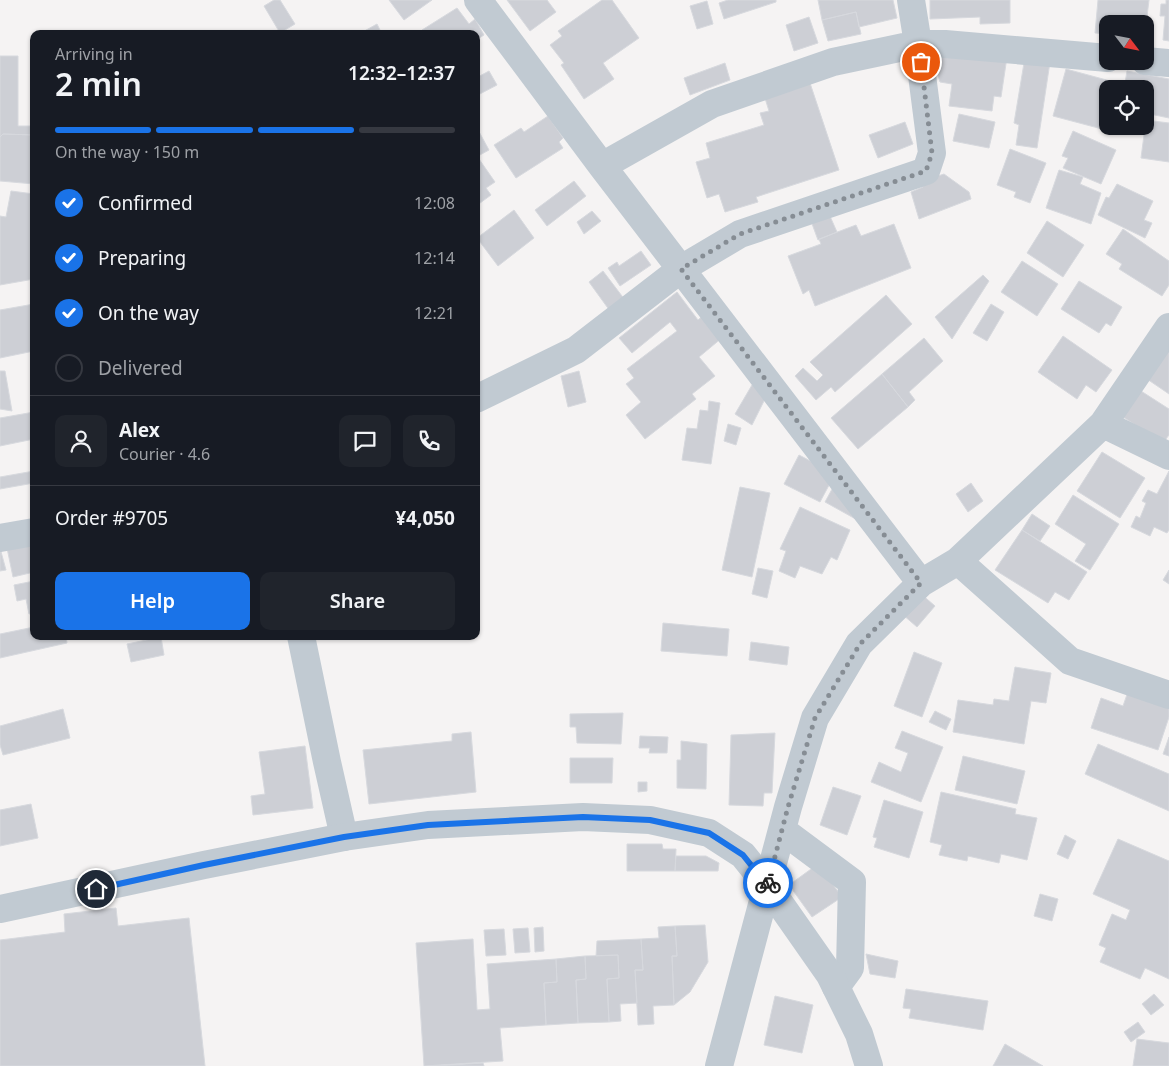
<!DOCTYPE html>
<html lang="en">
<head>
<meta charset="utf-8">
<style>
  :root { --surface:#171b24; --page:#20242c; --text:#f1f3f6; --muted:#9ea1a6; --line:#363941; --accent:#1a73e8 }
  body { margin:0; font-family:"Noto Sans",sans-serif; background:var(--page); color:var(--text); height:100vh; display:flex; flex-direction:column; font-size:19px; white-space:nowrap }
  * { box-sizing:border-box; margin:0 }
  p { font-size:16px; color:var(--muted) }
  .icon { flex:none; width:28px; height:28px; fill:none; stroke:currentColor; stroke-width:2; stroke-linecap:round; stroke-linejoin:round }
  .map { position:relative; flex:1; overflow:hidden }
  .side { position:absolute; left:30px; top:30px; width:450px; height:610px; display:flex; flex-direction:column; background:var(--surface); border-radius:10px; box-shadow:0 1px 4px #0004 }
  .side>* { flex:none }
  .needle { width:32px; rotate:122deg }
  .tools { position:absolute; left:1099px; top:15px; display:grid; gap:10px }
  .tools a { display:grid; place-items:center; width:55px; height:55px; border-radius:10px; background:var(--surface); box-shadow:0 1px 4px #0004; font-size:25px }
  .pin { position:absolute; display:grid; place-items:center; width:42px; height:42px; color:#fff; margin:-21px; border:2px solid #fff; border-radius:50%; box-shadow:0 1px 5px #0007 }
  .courier { position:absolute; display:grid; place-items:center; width:50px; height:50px; margin:-25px; border:4px solid #1a73e8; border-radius:50%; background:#fff; color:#222; box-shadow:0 1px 6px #0007 }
  .head em { font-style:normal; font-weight:600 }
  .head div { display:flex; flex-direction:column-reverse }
  .head { display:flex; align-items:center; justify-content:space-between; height:85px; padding:0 25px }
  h1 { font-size:32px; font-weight:600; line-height:38px }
  .bar { display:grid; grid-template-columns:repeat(4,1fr); gap:8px 5px; align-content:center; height:60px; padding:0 25px }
  .bar i { height:6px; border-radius:4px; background:var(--line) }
  .bar .selected { background:var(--accent) }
  .bar p { grid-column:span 4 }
  .line { display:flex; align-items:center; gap:12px; padding:0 25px; border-top:1px solid var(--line) }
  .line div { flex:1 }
  .round { display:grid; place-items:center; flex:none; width:52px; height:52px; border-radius:10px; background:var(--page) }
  ol { padding:0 25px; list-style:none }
  li { display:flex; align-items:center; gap:15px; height:55px }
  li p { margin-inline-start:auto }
  li .icon { padding:5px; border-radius:50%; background:var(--accent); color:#fff; stroke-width:4 }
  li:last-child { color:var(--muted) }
  li i { width:28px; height:28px; border:2px solid var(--line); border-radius:50% }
  .primary-button { display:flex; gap:10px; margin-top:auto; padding:10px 25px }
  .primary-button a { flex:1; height:58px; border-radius:10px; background:var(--accent); color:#fff; font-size:20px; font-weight:600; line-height:58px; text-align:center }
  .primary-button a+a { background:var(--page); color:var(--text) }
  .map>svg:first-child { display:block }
</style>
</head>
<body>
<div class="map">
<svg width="1169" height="1066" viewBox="0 0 1169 1066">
  <rect width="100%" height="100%" fill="#f5f3f3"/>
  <path fill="#cdcfd5" stroke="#d7d9de" d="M274 0H280L295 24 280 33 264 6Z
    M389 0H432L404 20Z
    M507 0H547L556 12 530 31Z
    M602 0H612L639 38 603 63 614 79 584 99 561 65 564 63 550 45 562 36 558 31Z
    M728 0H776V2L724 19 719 3Z
    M818 0H893L897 18 859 27 856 12 822 20Z
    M930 0H1010V23L980 24V17L930 19Z
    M1098 0H1149L1145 33V24H1108V34L1095 33Z
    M1166 0H1169V41L1163 40 1165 16H1160L1161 4H1166Z
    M707 1 713 24 697 29 690 6Z
    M457 8 469 24 475 19 484 35 476 40V34H425L422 30Z
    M856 12 861 34 828 41 822 20Z
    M809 17 818 43 794 51 786 25Z
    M377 24 382 34H359Z
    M930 47 1007 57 1001 97 994 96 992 111 949 106 952 84 940 82Z
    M0 56H18V126H34V135L3 134 0 137Z
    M1025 57 1050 62 1037 148 1016 145 1019 125 1014 123Z
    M725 63 730 80 690 95 684 78Z
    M1066 69 1114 82 1113 89H1108V108L1102 129 1053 116Z
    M489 71 497 85 476 96V78Z
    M1127 71 1169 79V118L1145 113V89H1124Z
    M809 80 839 170 756 197 758 202 725 212 719 194 707 198 696 162 710 158 706 143 764 125 760 113 769 111 764 95Z
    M959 114 995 122 989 148 953 141Z
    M548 116 563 138 559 142 563 148 516 178 494 145 521 128 524 132Z
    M1146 120 1169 123V162L1141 158Z
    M905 122 913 144 878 158 869 135Z
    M476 128H477L489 150 478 156 476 153Z
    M1073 131 1116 150 1101 184 1063 168 1068 158 1062 156Z
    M3 134 34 135V184L0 181V137Z
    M1010 149 1046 163 1030 203 1014 197 1016 192 997 185Z
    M479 159 495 182 486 188 491 195 476 206V161Z
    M1059 170 1083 177 1080 184 1101 193 1091 224 1046 208Z
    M944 174 969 192 971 199 919 219 911 192 923 187V181Z
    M574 181 586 196 547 226 535 210Z
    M1117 184 1153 201 1144 220 1152 223 1145 238 1098 215 1106 197 1109 198Z
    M11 191 34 194V279L0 285V216L6 217Z
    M514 210 534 238 498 266 477 238Z
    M592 211 601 221 584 234 577 222Z
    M829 214 837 232 818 240 811 221Z
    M1047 221 1084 245 1063 277 1027 253Z
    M894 224 911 268 815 306 809 290 803 294 788 256 821 244 819 239 856 225 861 236Z
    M1123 229 1169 261V285L1162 296 1119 269 1122 264 1106 254Z
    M641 251 651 265 620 286 608 268 617 262 619 266Z
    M1022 261 1058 284 1037 316 1001 292Z
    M603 271 625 300 610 311 589 282Z
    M983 275 989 281 952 339 935 317Z
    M1079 281 1122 307 1111 326 1106 323 1099 333 1061 309Z
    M677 292 698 320 705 314 723 337 699 357 715 376 692 394 696 399 645 439 626 415 641 402 626 384 634 378 627 369 677 331 670 322 632 353 619 338Z
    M886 295 912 324 835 392 831 387 816 400 795 376 803 368 817 381 823 375 810 362Z
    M34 304V351L0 358V310Z
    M991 304 1004 312 987 341 973 333Z
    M1063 336 1112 370 1096 392 1086 385 1077 399 1038 372Z
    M924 338 943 361 909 392 915 400 908 407 882 374Z
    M1169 346V394L1147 379Z
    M0 371H5L12 411 0 409Z
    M579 371 586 402 568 407 561 376Z
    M882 374 908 407 858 449 831 418Z
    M752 385 768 393 752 425 735 414Z
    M1141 391 1169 409V435L1163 443 1123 417Z
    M709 401 720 403 711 464 682 460 687 428 697 429 700 410 708 411Z
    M34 412V439L0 446V418Z
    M728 424 741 428 736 445 724 441Z
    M1102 452 1145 478 1120 518 1077 491Z
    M799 455 835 474 820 502 784 484Z
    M34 471V483L0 489V477Z
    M1169 471V530L1167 533 1154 527 1150 536 1131 527 1136 516 1140 518 1146 503 1142 501 1148 490 1157 494Z
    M837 480 861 522 825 502Z
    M971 483 983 501 968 512 956 494Z
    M740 487 770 493 752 577 722 570Z
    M1073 495 1119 524 1090 570 1075 561 1086 544 1055 524Z
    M800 507 850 530 837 560 831 557 822 574 800 566 795 578 779 571 786 551 780 549Z
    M1032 514 1050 526 1040 541 1022 530Z
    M1022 530 1087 572 1069 600 1055 592 1048 603 995 570Z
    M34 542V572L13 577 7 548Z
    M0 548 6 570 0 571Z
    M758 568 773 571 767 598 752 594Z
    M1169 570V584L1163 580Z
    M34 581V613L29 614 26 599 17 601 14 585Z
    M920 593 935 606 917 627 902 614Z
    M663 623 729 629 727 656 661 651Z
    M34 627V636H66L67 643 0 658V634Z
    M161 637 164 655 131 662 127 644Z
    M751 642 789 647 787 665 749 660Z
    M914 652 942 663 922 717 894 706Z
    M1015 667 1051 673 1046 703 1031 701 1024 744 953 732 958 700 993 705 994 699 1009 701Z
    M1131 683 1169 696V717L1158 750 1091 728 1101 698 1123 706Z
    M63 709 70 738 3 755 0 745V726Z
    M935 711 951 719 946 730 929 722Z
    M623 713 621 744 577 743 576 727H570V714Z
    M902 731 943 747 921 802 871 782 879 762 901 772 908 753 895 748Z
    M471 732 476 792 369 804 363 750 452 741V734Z
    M775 733 772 793H764L763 806 729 805 731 735Z
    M640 736 668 737 667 753H649L650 748H639Z
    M1169 737V756L1163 754Z
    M681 741 707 744 706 789 677 788V760H681Z
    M1098 744 1169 774V811L1085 774Z
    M305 746 313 808 253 815 251 796 265 794 259 752Z
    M963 756 1025 771 1017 804 955 790Z
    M570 758H613L612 783H570Z
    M638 782H647V791L638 792Z
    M833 787 861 796 847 835 820 825Z
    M941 792 1016 809 1015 814 1037 818 1027 860 1001 854 999 863 968 856 967 861 939 855 942 845 930 842Z
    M884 800 923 812 909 858 874 847 877 838 873 837Z
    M31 804 38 838 0 846V810Z
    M1065 835 1076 841 1068 859 1057 854Z
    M1118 839 1169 861V979L1145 968 1140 979 1100 962 1106 948 1099 945 1112 914 1126 920 1130 910 1093 894Z
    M627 844H662L663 849H676L675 871H627Z
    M676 856H706L719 863 718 871H675Z
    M818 864 842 897 812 917 789 885Z
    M1040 894 1058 899 1052 921 1034 916Z
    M116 908 118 926 189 918 205 1066H0V940L65 932 64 914Z
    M705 925 708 962 690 992 674 1005 672 956H677L675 926Z
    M675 926 677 956H672L674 1005 653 1006 654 1024 638 1025 635 970H643L641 939 659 938 658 927Z
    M543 927 544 951 535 952 534 928Z
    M528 928 530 952 515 953 513 929Z
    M504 929 506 955 486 956 484 930Z
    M473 939 477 1010 490 1009 487 964 556 959 557 982 544 983 546 1025 500 1028 503 1061 424 1066 416 943Z
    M641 939 643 970H635L637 1003 620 1004 621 1021 609 1022 607 979 619 978 618 955 596 956 597 941Z
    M866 954 898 961 895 978 870 974Z
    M618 955 619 978 607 979 609 1022 578 1023 576 980 586 979 585 956Z
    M585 956 586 979 576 980 578 1023 546 1025 544 983 557 982 556 959Z
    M906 989 988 1001 983 1030 909 1018 911 1009 903 1008Z
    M1154 994 1164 1005 1151 1015 1142 1004Z
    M775 996 813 1005 802 1053 764 1045Z
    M1138 1022 1145 1032 1131 1042 1124 1032Z
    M1137 1039 1169 1043V1066H1133Z
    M1005 1044 1043 1066H993Z
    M483 1063 484 1066H433Z"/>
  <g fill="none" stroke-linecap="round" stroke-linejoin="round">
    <path stroke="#c1cad2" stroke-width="28" d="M478 0 602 166 921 583
      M1145 61 1169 63
      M602 166 712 104 833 62 918 44H945L1108 58
      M476 399 576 350 681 269 740 234 926 171 932 153 918 44 911 0
      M1103 424 1169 456
      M0 538 34 532
      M958 561 1070 661 1169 695
      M301 636 327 762 344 837
      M782 830 852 882 850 968 836 987
      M719 1066 788 807 815 718 859 644 921 583 958 561 1103 424 1169 327"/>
    <path stroke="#c1cad2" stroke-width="28" d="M0 909 204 865 344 837 428 825 583 817 650 820 709 833 743 855 767 885 830 975 859 1034 869 1066"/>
  </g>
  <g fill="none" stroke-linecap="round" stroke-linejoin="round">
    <path stroke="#868d94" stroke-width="5" stroke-dasharray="0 9" d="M768 883 788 807 815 718 860 644 921 583 681 269 740 234 926 171 932 153 921 62"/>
    <path stroke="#1a73e8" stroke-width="6" d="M96 889 204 865 344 837 428 825 583 817 650 820 709 833 743 855 767 885 768 883"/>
  </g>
</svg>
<div class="tools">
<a><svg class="needle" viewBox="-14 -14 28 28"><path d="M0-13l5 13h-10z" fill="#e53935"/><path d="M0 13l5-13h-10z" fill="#9ea1a6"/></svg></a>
<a><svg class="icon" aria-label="locate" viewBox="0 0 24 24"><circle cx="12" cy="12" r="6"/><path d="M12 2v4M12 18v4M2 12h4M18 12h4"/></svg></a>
</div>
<div class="pin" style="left:921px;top:62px;background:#ea580c"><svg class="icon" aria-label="bag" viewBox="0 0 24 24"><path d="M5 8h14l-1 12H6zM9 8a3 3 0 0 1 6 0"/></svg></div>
<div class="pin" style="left:96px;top:889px;background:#1f2937"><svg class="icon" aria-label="home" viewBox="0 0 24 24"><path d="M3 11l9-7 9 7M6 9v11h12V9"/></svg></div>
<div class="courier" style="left:768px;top:883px"><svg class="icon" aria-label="bike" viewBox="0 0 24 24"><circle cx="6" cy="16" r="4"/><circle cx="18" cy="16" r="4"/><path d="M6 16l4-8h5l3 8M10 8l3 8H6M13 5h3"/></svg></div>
<section class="side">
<div class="head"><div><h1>2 min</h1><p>Arriving in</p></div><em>12:32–12:37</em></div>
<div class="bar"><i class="selected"></i><i class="selected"></i><i class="selected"></i><i></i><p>On the way · 150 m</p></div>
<ol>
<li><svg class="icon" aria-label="check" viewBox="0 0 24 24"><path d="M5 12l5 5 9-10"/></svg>Confirmed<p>12:08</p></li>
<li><svg class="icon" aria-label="check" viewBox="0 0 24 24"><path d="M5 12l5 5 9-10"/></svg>Preparing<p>12:14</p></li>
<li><svg class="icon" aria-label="check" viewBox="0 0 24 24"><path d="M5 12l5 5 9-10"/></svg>On the way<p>12:21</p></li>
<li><i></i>Delivered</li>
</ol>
<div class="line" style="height:90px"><a class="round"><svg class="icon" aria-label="person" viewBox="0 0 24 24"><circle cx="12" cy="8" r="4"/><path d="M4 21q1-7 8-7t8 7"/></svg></a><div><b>Alex</b><p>Courier · 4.6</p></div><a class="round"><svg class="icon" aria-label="chat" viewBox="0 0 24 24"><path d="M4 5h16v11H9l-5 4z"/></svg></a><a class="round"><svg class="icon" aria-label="phone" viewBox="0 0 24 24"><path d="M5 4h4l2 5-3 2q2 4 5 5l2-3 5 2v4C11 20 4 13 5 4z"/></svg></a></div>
<div class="line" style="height:65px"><div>Order #9705</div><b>¥4,050</b></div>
<div class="primary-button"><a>Help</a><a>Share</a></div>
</section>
</div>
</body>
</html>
